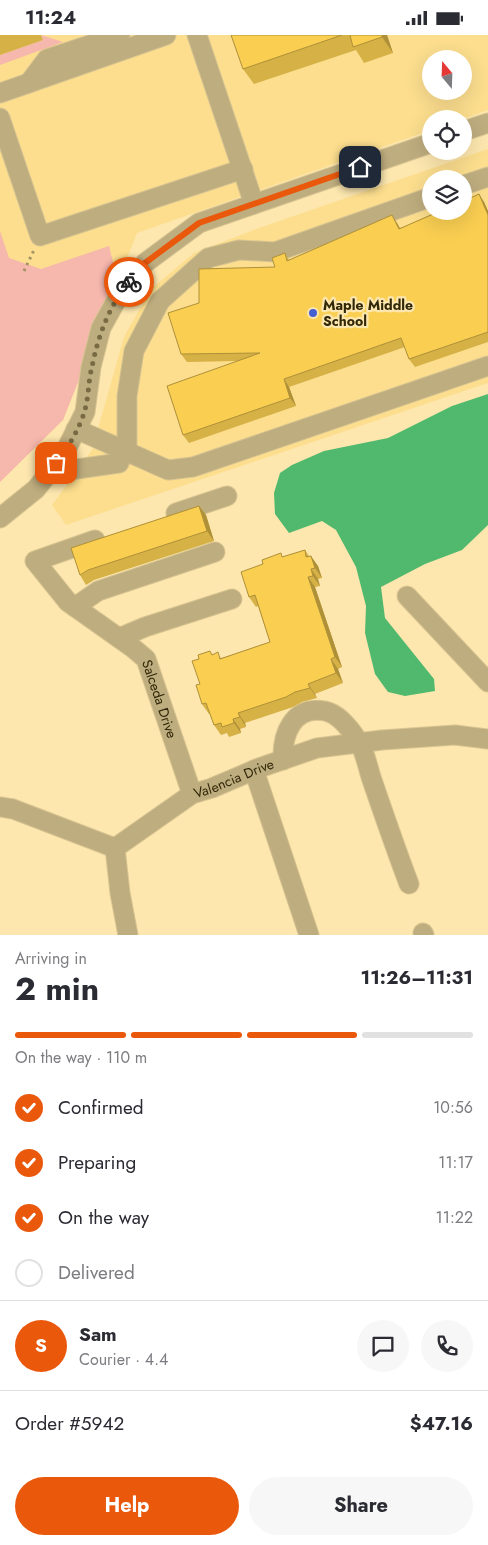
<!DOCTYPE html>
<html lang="en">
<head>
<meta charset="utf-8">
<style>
  :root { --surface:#fff; --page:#f7f7f7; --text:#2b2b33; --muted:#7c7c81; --line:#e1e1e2; --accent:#ea580c }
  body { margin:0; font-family:Jost,sans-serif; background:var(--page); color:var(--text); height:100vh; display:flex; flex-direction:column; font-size:19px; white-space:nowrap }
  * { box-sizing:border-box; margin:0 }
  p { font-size:16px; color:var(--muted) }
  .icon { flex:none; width:28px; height:28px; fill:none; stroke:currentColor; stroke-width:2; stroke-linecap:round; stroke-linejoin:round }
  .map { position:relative; height:900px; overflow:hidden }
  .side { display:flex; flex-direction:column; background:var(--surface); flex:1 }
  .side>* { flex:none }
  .needle { width:32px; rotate:341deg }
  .fabs { position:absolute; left:422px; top:15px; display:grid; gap:10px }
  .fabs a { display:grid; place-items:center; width:50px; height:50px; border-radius:50%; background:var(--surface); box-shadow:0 5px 20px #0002; font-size:25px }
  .pin { position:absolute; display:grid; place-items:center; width:42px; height:42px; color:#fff; margin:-21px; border-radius:10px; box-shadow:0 2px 8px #0006 }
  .courier { position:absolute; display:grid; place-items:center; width:50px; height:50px; margin:-25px; border:4px solid #ea580c; border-radius:50%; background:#fff; color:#222; box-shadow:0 1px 6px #0007 }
  .summary em { font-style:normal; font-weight:700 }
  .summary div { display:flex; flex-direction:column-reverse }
  .summary { display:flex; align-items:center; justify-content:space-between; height:85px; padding:0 15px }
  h1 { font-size:32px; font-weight:700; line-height:38px }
  .bar { display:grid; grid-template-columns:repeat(4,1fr); gap:8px 5px; align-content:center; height:60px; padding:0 15px }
  .bar i { height:6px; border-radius:4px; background:var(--line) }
  .bar .current { background:var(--accent) }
  .bar p { grid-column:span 4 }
  .line { display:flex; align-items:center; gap:12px; padding:0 15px; border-top:1px solid var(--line) }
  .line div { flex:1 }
  .round { display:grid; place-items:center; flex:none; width:52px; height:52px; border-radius:26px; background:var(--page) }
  ol { padding:0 15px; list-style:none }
  li { display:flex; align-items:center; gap:15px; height:55px }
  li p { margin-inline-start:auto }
  li .icon { padding:5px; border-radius:50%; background:var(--accent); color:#fff; stroke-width:4 }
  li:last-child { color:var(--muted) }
  li i { width:28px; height:28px; border:2px solid var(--line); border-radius:50% }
  .primary-button { display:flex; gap:10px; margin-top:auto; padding:10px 15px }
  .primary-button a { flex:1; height:58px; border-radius:30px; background:var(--accent); color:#fff; font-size:20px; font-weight:700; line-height:58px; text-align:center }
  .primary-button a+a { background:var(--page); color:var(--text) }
  .status { display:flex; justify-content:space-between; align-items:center; height:35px; padding:0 25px; background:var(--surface); direction:ltr }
  .status svg { height:14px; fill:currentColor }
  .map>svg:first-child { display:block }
</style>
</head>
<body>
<div class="status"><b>11:24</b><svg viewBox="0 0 49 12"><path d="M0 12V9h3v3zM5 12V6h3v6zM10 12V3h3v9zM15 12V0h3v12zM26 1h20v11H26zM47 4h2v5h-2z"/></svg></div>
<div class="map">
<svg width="488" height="900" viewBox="0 0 488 900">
  <rect width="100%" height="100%" fill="#fde7af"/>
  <path fill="#fcde8e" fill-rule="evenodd" d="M0 0H488V75L463 84H431V95L137 198 63 385 0 447ZM431 24H464V56H431Z
    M488 114V348L66 490 52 470 92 415 124 302 151 254 194 218 256 194ZM431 144H464V176H431Z"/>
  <path fill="#f6b7ad" d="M41 0 63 7 0 30V20L43 5Z
    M0 196 9 223 41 234 109 211 113 227 121 239 63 385 0 447Z"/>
  <path fill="#51b96d" d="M488 359V490L462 515 425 529 381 552 385 583 434 644 435 656 405 661 388 657 375 639 365 598 366 571 356 532 336 495 322 486 289 498 275 479 274 458 280 438 292 430 324 416 388 403 452 371Z"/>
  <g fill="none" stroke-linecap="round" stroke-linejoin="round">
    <g stroke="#d8c491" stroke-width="21">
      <g id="minor">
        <path d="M197 0 254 169"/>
        <path d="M29 48 47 24 120 0"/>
        <path d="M0 58 166 0"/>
        <path d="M0 83 40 201 243 134"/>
        <path d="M464 96 488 88"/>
        <path d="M464 150 488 142"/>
        <path d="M76 394 168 435 193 432 488 331"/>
        <path d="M49 438 119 428 127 410V361L134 316 160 266 208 223 239 215 275 217 431 162"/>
        <path d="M176 478 227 461"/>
        <path d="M0 483 36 454 64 419 85 377 91 332 101 293 121 257 145 228 199 188 431 108"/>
        <path id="s1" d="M95 505 35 526 68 567 133 613 146 624 192 759"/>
        <path d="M407 561 488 647"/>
        <path d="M75 572 98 556 215 517"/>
        <path d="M119 603 145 592 232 564"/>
        <path d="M283 725C282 699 293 670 325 676 339 679 351 695 358 706 365 715 368 734 372 745 384 780 396 815 409 849"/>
        <path d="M254 735 309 900"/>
        <path id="s2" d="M0 772 13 774 115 813 192 759 212 753 259 733 317 713 382 705 455 700 488 704"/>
        <path d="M115 813 120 858 128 900"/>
        <path d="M423 898 424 900"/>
      </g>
    </g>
    <path stroke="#a49366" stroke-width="3" stroke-dasharray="2.5 4" stroke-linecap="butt" d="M24 236 34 215"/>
    <use href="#minor" stroke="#bead7e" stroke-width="19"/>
  </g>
  <path fill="#d6b146" d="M0 0H41L43 5 0 20Z
    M231 0H387L393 18 364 28 356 15 254 49 243 34Z
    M484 167 488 176V307L415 332 409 324 405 312 289 352 296 371 189 408 183 400 237 326 187 327 181 319 199 268 275 232 285 218 289 225 397 188 400 193Z
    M199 471 206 480 214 506 94 545 86 550 80 540Z
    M305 515 309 521 318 531 322 543 318 544 320 551 315 552 342 632 338 634 343 648 315 659 317 663 302 667 293 672 245 688 246 692 240 694 241 698 229 702 227 698 221 700 214 690 210 679H209L202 669 200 649 199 624 212 619 222 623 270 607 258 571 256 572 249 562 283 522Z"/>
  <path fill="#ae9039" d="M382 0H387L393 18 382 2Z
    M479 159 484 167 488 176V180Z
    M392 180 397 188 404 202 399 194Z
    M284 344 289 352 296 371 290 363Z
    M199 471 206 480 214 506 207 496Z
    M311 521 318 531 322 543 315 533Z
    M311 534 318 544 320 551 313 541Z
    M308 542 315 552 342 632 335 622Z
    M331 624 338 634 343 648 336 638Z
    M308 649 315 659 317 663 310 653Z
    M238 678 245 688 246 692 240 682Z
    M233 684 240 694 241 698 234 688Z"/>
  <path fill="#f9ce51" stroke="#ae9039" d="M231 0H342L243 34Z
    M350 0H382V2L353 12Z
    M479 159 488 180V297L409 324 401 303 284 344 290 363 183 400 167 351 260 318 181 319 168 278 199 268V234L275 232 272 223 285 218 287 226 392 180 399 194 440 176H464V166Z
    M199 471 207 496 88 535 80 540 71 513Z
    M305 515 306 522 311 521 315 533 311 534 313 541 308 542 335 622 331 624 336 638 308 649 310 653 295 657 286 662 238 678 240 682 233 684 234 688 222 692 221 688 214 690 206 668 202 669 196 650 200 649 192 626 199 624 198 620 210 616 212 620 218 617 220 624 270 607 255 560 249 562 241 537 263 529 262 525 281 518 282 522Z"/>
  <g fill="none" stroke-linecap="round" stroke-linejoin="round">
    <path stroke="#786a43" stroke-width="5" stroke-dasharray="0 9" d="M56 428C67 415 79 394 84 378 89 363 88 346 92 332 98 301 109 271 129 247"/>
    <path stroke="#ea580c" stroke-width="6" d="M129 247 145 228 199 188 360 132"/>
  </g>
  <circle fill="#455fd2" stroke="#fde7af" stroke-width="2" cx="313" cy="278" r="5"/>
  <g text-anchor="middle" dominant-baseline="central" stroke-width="4.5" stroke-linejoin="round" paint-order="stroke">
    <g font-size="14" font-weight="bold" fill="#312709" stroke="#fde7af" text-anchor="start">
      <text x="323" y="270">Maple Middle<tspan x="323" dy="16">School</tspan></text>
    </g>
    <g font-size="14" fill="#312709" stroke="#fde7af">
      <text stroke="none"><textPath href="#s1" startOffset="255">Salceda Drive</textPath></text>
      <text stroke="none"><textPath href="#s2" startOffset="261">Valencia Drive</textPath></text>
    </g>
  </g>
</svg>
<div class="fabs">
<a><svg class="needle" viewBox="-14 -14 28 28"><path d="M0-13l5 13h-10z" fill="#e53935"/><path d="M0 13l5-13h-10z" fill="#7c7c81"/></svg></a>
<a><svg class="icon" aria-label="locate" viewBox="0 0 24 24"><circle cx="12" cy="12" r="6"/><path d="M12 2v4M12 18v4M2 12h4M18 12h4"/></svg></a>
<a><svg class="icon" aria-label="layers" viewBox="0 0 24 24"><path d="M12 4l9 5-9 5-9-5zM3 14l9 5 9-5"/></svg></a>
</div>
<div class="pin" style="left:56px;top:428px;background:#ea580c"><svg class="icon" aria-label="bag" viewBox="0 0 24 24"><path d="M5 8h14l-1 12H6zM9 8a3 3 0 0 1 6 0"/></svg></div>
<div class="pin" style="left:360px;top:132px;background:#1f2937"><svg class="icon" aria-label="home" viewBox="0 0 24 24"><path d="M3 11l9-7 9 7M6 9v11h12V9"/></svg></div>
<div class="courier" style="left:129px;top:247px"><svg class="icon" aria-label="bike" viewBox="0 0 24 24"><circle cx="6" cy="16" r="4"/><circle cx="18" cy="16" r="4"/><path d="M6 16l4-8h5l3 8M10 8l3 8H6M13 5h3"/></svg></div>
</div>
<section class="side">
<div class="summary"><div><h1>2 min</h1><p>Arriving in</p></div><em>11:26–11:31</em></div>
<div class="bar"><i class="current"></i><i class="current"></i><i class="current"></i><i></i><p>On the way · 110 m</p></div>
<ol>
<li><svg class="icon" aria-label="check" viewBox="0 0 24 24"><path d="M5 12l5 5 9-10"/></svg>Confirmed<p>10:56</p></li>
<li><svg class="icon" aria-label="check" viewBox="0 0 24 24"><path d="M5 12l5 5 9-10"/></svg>Preparing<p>11:17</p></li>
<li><svg class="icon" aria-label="check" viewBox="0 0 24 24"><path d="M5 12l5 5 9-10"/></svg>On the way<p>11:22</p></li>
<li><i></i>Delivered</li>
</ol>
<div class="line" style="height:90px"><b class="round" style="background:var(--accent);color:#fff">S</b><div><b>Sam</b><p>Courier · 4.4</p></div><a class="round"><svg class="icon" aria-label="chat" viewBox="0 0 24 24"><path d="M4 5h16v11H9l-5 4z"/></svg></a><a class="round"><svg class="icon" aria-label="phone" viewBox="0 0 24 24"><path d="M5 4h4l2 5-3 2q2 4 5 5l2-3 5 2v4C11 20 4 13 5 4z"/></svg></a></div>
<div class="line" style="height:65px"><div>Order #5942</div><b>$47.16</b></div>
<div class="primary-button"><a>Help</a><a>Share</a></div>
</section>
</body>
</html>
